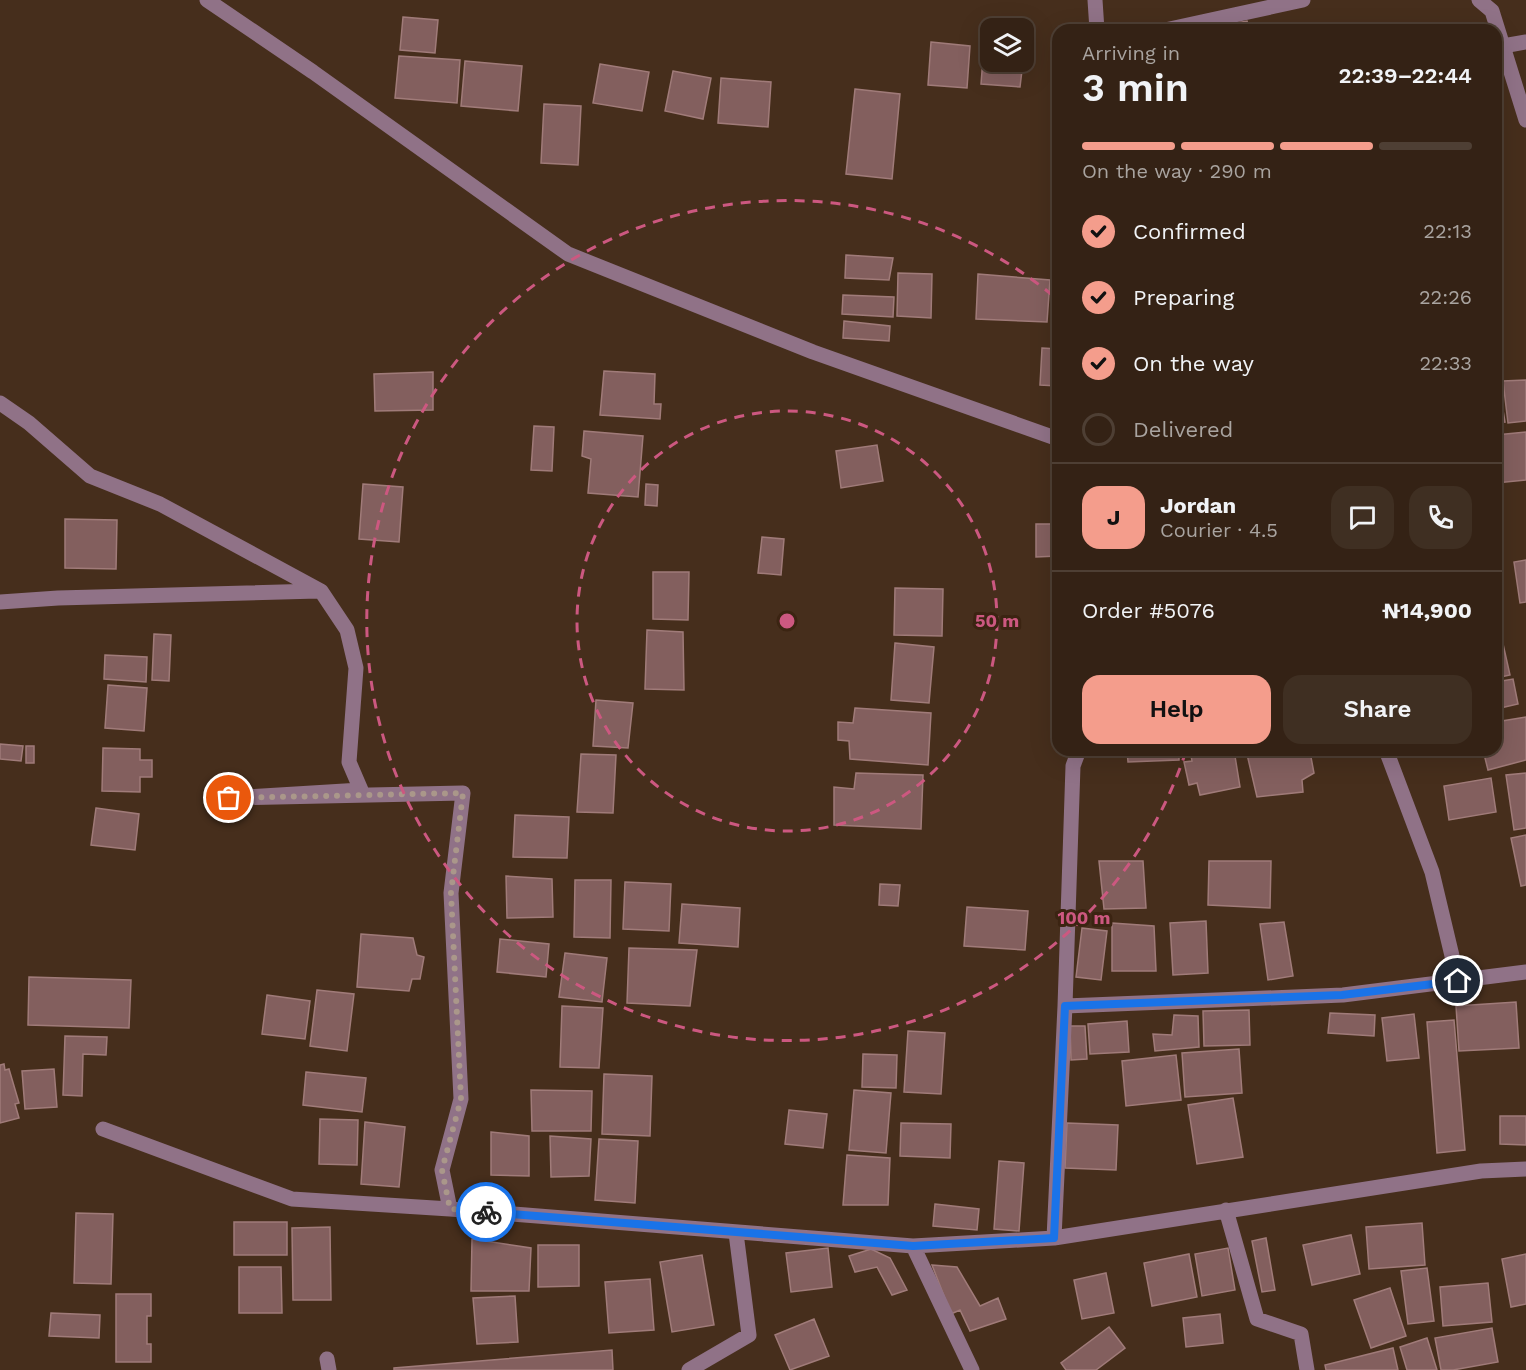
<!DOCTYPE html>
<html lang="en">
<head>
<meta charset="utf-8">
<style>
  :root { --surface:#342215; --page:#3f2f22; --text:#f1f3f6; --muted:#a9a4a0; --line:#4e3f34; --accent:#f49d8c }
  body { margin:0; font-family:"Work Sans",sans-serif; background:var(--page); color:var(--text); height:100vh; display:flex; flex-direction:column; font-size:22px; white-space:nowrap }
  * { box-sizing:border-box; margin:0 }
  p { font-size:20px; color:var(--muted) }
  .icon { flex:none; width:33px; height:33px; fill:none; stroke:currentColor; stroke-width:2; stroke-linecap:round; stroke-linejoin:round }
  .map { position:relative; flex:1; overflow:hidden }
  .details { position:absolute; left:1052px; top:24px; width:450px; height:732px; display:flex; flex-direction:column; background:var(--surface); border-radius:18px; box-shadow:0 6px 24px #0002,0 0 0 2px var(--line) }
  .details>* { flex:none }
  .controls { position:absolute; left:980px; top:18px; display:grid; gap:12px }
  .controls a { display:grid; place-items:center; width:54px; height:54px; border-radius:12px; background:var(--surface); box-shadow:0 6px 24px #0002,0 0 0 2px var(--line); font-size:30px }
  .pin { position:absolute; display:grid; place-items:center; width:51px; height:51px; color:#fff; margin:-26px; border:3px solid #fff; border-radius:50%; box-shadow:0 2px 6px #0007 }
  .courier { position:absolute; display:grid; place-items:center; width:60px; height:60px; margin:-30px; border:4px solid #1a73e8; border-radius:50%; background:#fff; color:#222; box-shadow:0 2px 8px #0007 }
  .summary em { font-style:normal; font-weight:600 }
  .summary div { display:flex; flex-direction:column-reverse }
  .summary { display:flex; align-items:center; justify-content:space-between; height:102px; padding:0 30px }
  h1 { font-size:39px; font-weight:600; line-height:45px }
  .bar { display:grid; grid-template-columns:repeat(4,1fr); gap:9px 6px; align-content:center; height:72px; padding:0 30px }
  .bar i { height:8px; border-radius:4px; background:var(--line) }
  .bar .on { background:var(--accent) }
  .bar p { grid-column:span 4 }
  .line { display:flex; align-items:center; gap:15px; padding:0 30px; border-top:2px solid var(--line) }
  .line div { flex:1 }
  .round { display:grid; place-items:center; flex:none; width:63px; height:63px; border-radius:18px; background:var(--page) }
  ol { padding:0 30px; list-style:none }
  li { display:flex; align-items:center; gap:18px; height:66px }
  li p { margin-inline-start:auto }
  li .icon { padding:6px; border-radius:50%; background:var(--accent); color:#111; stroke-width:4 }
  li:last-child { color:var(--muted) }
  li i { width:33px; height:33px; border:3px solid var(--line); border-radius:50% }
  .button { display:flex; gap:12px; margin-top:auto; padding:12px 30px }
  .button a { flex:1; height:69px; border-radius:18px; background:var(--accent); color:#111; font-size:24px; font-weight:600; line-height:69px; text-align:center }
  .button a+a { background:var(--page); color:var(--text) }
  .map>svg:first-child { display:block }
</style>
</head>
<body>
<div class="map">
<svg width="1526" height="1370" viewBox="0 0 1526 1370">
  <rect width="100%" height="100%" fill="#462e1c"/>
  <path fill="#835f5e" stroke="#a07b79" stroke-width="1.5" d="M403 17 438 20 435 53 400 50Z
    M1247 21 1249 30H1220L1219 26Z
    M985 33 990 34V62H1023L1020 87 981 84Z
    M931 42 970 46 967 88 928 85Z
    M399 56 460 60 457 103 395 98Z
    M465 61 522 66 518 111 461 106Z
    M600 64 649 72 642 111 593 103Z
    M673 71 711 78 703 119 665 111Z
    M721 78 771 82 768 127 718 123Z
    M855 89 900 94 892 179 846 174Z
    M544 104 581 106 578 165 541 163Z
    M846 255 893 258 889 280 845 278Z
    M898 273 932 274 931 318 897 316Z
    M978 274 1050 280 1047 322 976 319Z
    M843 295 894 297 893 317 842 314Z
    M844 321 890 326 889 341 843 338Z
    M1042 348 1058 349V386L1040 385Z
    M604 371 655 374 654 404H661L660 419 600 415Z
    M433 372V410L375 411 374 374Z
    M1526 380V421L1508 423 1503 381Z
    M1496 404H1502L1505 422 1496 423Z
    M534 426 554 427 552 471 531 470Z
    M584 431 643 436 638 497 588 493 591 459 582 456Z
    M1526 432V480L1496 483V435Z
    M877 445 883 481 841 488 836 451Z
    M363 484 403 487 399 542 359 539Z
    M646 484 658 485 657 506 645 505Z
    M65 519 117 520 116 569 65 568Z
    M1036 524H1058V556L1036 557Z
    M762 537 784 539 781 575 758 573Z
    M1526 560V602L1520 603 1514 562Z
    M653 572H689L688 620 653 619Z
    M895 588 943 589 942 636 894 635Z
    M1496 602 1503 638 1496 640Z
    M647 630 683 632 684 690 645 689Z
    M154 634 171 635 169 681 152 680Z
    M895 643 934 647 929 703 891 700Z
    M1503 644 1510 675 1496 678V646Z
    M105 655 147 657 146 682 104 679Z
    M1513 679 1518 704 1496 709V682Z
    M108 685 147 688 144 731 105 728Z
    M596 700 633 703 628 748 593 746Z
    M855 708 931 713 928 765 850 759 849 741 838 740V722L853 723Z
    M1526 717V760L1488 770 1483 750H1496V722Z
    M0 744 23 746 21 761 0 759Z
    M26 746H34V763H26Z
    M103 748 140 749V760H152V777H140V792L102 791Z
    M1127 750H1179V760L1128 762Z
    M1190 750H1234L1240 787 1200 795 1197 783 1189 785 1184 762 1192 761Z
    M1246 750H1296L1298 757 1310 752 1314 773 1302 780 1303 792 1257 797Z
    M581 754 616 755 613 813 577 812Z
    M856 773 923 775 921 829 834 825V787L854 789Z
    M1526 773V828L1514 830 1506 775Z
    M1491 778 1496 812 1449 820 1444 786Z
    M96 808 139 814 135 850 91 845Z
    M515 815 569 817 567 858 513 857Z
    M1526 835V885L1521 886 1511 838Z
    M1099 861H1143L1146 908 1104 909Z
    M1209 861H1271L1270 908 1208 905Z
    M506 876 552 879 553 917 507 918Z
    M575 880H611L610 938 574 937Z
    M625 882 671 884 669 931 623 929Z
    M880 884 900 885 898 906 879 905Z
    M682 904 740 908 738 947 679 943Z
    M967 907 1028 911 1025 950 964 946Z
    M1206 921 1208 973 1173 975 1170 923Z
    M1284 922 1293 976 1268 980 1260 924Z
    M1112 923 1154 926 1156 971H1112Z
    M1082 928 1107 931 1101 980 1076 977Z
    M361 934 413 938 417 955 424 957 420 979H412L409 991 357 987Z
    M500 939 549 944 546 977 497 972Z
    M629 948 697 950 690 1006 627 1003Z
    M565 953 607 958 602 1002 559 997Z
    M29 977 131 980 129 1028 28 1025Z
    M317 990 354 994 347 1051 310 1046Z
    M267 995 310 1001 305 1039 262 1034Z
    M1516 1002 1519 1048 1459 1051 1456 1006Z
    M562 1006 603 1008 599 1068 560 1067Z
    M1249 1010 1250 1045 1204 1046 1203 1011Z
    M1330 1013 1375 1015 1374 1036 1328 1033Z
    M1414 1014 1419 1058 1387 1061 1382 1018Z
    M1174 1015 1198 1016 1199 1047 1155 1051 1153 1034 1172 1035Z
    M1454 1020 1465 1150 1437 1153 1427 1022Z
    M1127 1021 1129 1052 1090 1054 1088 1024Z
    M1070 1026H1085L1087 1059 1071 1060Z
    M908 1031 945 1033 941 1094 904 1092Z
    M65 1036 107 1037 106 1055 83 1054 82 1096 63 1095Z
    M1239 1049 1242 1093 1185 1097 1182 1053Z
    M863 1054 897 1055 896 1088 862 1087Z
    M1176 1055 1181 1100 1126 1106 1122 1061Z
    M4 1064 5 1070 9 1069 19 1103 15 1104 19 1118 0 1123V1065Z
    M54 1069 57 1107 25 1109 22 1071Z
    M306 1072 366 1078 362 1112 303 1105Z
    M604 1074 652 1076 650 1136 602 1134Z
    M531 1090 592 1091 591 1131H532Z
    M854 1090 891 1093 886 1153 849 1150Z
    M1233 1098 1243 1157 1197 1164 1188 1105Z
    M789 1110 827 1114 823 1148 785 1144Z
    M1500 1116H1526V1145L1500 1144Z
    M320 1119 358 1120 357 1165 319 1164Z
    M365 1122 405 1127 399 1187 361 1184Z
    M901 1123 951 1124 950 1158 900 1156Z
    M1067 1123 1118 1125 1116 1170 1065 1168Z
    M491 1132 529 1136V1176L491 1175Z
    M550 1136 591 1139 589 1176 551 1177Z
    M599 1139 638 1141 635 1203 595 1200Z
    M847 1155 890 1158 888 1205H843Z
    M999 1161 1024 1163 1019 1231 994 1229Z
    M935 1204 979 1209 977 1230 933 1226Z
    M76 1213 113 1214 111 1284 74 1283Z
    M234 1222H287V1255H234Z
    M1422 1223 1425 1265 1369 1269 1366 1227Z
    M330 1227 331 1300H293L292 1228Z
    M1351 1235 1360 1274 1312 1285 1303 1245Z
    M1266 1238 1275 1290 1262 1292 1252 1241Z
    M472 1239 531 1248 529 1291H471Z
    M538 1245H579V1286L538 1287Z
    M828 1248 832 1287 791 1292 786 1253Z
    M1228 1248 1235 1290 1202 1296 1195 1254Z
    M871 1249 890 1258 907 1290 892 1295 877 1267 855 1272 849 1256Z
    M1189 1254 1197 1297 1152 1306 1144 1263Z
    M1526 1254V1304L1511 1307 1502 1259Z
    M702 1255 714 1325 672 1332 660 1262Z
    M932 1265 957 1267 980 1306 998 1298 1006 1319 970 1331 960 1310 951 1314Z
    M239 1267H281L282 1313H239Z
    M1427 1268 1434 1321 1408 1324 1401 1271Z
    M1106 1273 1114 1313 1082 1319 1074 1280Z
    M650 1279 654 1330 609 1333 605 1282Z
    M1488 1283 1492 1322 1443 1326 1440 1287Z
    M1390 1288 1406 1336 1371 1348 1354 1300Z
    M116 1294H151V1316H147V1344H151V1362H116Z
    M515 1296 518 1342 477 1344 473 1298Z
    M51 1313 100 1315 99 1338 49 1336Z
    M1220 1314 1223 1343 1186 1347 1183 1318Z
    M814 1319 829 1356 790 1370 775 1335Z
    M1109 1327 1125 1348 1096 1370H1066L1061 1363Z
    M1492 1328 1498 1362 1453 1370H1441L1435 1338Z
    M1427 1338 1437 1370H1407L1400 1347Z
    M1393 1348 1398 1370H1326L1325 1365Z
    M612 1350 613 1370H394V1368Z"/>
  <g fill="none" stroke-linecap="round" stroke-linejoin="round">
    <path stroke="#907287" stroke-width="15" d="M207 0 313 72 568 254 813 352 1058 439
      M1095 0 1097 30
      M1479 0 1492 11 1526 120
      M1165 30 1303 0
      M1503 46 1526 42
      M0 403 29 423 90 476 160 504 321 591 347 630 356 668 349 762 361 790 229 798 463 793 451 893 461 1099 442 1170 450 1209
      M0 602 58 598 318 591
      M1386 750 1432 872 1458 981
      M1065 1006 1343 995 1526 972
      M103 1129 292 1199 450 1209 913 1246 1054 1238 1481 1171 1526 1169
      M1226 1210 1257 1319 1301 1334 1307 1370
      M1054 1238 1065 1006 1073 766 1079 750
      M913 1246 972 1370
      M327 1359 329 1370
      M689 1370 749 1335 736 1233"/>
  </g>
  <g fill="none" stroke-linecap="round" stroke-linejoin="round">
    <path stroke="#aa978a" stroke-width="6" stroke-dasharray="0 10.8" d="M229 798 463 793 451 893 461 1099 442 1170 450 1209 486 1212"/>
    <path stroke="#1a73e8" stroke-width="8" d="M486 1212 913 1246 1054 1238 1065 1006 1342 995 1458 981"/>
  </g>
  <g fill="none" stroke="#cc5880" stroke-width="3" stroke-dasharray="10 8">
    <circle cx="787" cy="621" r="210"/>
    <path d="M1186 751A420 420 0 1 1 1057 299"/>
  </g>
  <circle cx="787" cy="621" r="9" fill="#cc5880" stroke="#3b2412" stroke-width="3"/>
  <g font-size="18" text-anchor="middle" font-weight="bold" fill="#cc5880" stroke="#3b2412" stroke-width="6" stroke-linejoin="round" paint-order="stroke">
    <text x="997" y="627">50 m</text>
    <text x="1084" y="924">100 m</text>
  </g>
</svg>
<div class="controls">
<a><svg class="icon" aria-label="layers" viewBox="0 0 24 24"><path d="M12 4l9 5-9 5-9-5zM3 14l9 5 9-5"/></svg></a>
</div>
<div class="pin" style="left:229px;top:798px;background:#ea580c"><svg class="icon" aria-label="bag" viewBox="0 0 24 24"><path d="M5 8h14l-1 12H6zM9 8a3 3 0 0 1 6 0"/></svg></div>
<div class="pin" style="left:1458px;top:981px;background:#1f2937"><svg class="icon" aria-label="home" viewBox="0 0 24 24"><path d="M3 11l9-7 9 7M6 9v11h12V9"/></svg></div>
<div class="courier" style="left:486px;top:1212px"><svg class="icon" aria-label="bike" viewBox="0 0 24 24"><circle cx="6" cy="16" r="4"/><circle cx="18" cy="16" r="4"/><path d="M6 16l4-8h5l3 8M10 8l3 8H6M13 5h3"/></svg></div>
<section class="details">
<div class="summary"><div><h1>3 min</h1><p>Arriving in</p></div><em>22:39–22:44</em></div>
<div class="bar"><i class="on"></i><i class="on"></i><i class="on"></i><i></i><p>On the way · 290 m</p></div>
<ol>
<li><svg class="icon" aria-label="check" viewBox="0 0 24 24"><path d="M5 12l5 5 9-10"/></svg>Confirmed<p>22:13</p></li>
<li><svg class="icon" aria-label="check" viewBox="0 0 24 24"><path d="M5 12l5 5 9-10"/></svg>Preparing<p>22:26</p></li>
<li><svg class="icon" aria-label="check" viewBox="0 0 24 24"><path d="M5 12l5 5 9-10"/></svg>On the way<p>22:33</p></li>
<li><i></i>Delivered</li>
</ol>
<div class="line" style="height:108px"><b class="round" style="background:var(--accent);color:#111">J</b><div><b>Jordan</b><p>Courier · 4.5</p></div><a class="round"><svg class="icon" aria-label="chat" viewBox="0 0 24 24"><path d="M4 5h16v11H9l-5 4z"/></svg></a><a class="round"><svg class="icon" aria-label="phone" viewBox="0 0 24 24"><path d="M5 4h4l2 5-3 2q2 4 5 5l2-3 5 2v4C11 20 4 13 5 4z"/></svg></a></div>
<div class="line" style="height:78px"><div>Order #5076</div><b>₦14,900</b></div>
<div class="button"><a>Help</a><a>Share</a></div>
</section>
</div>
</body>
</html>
